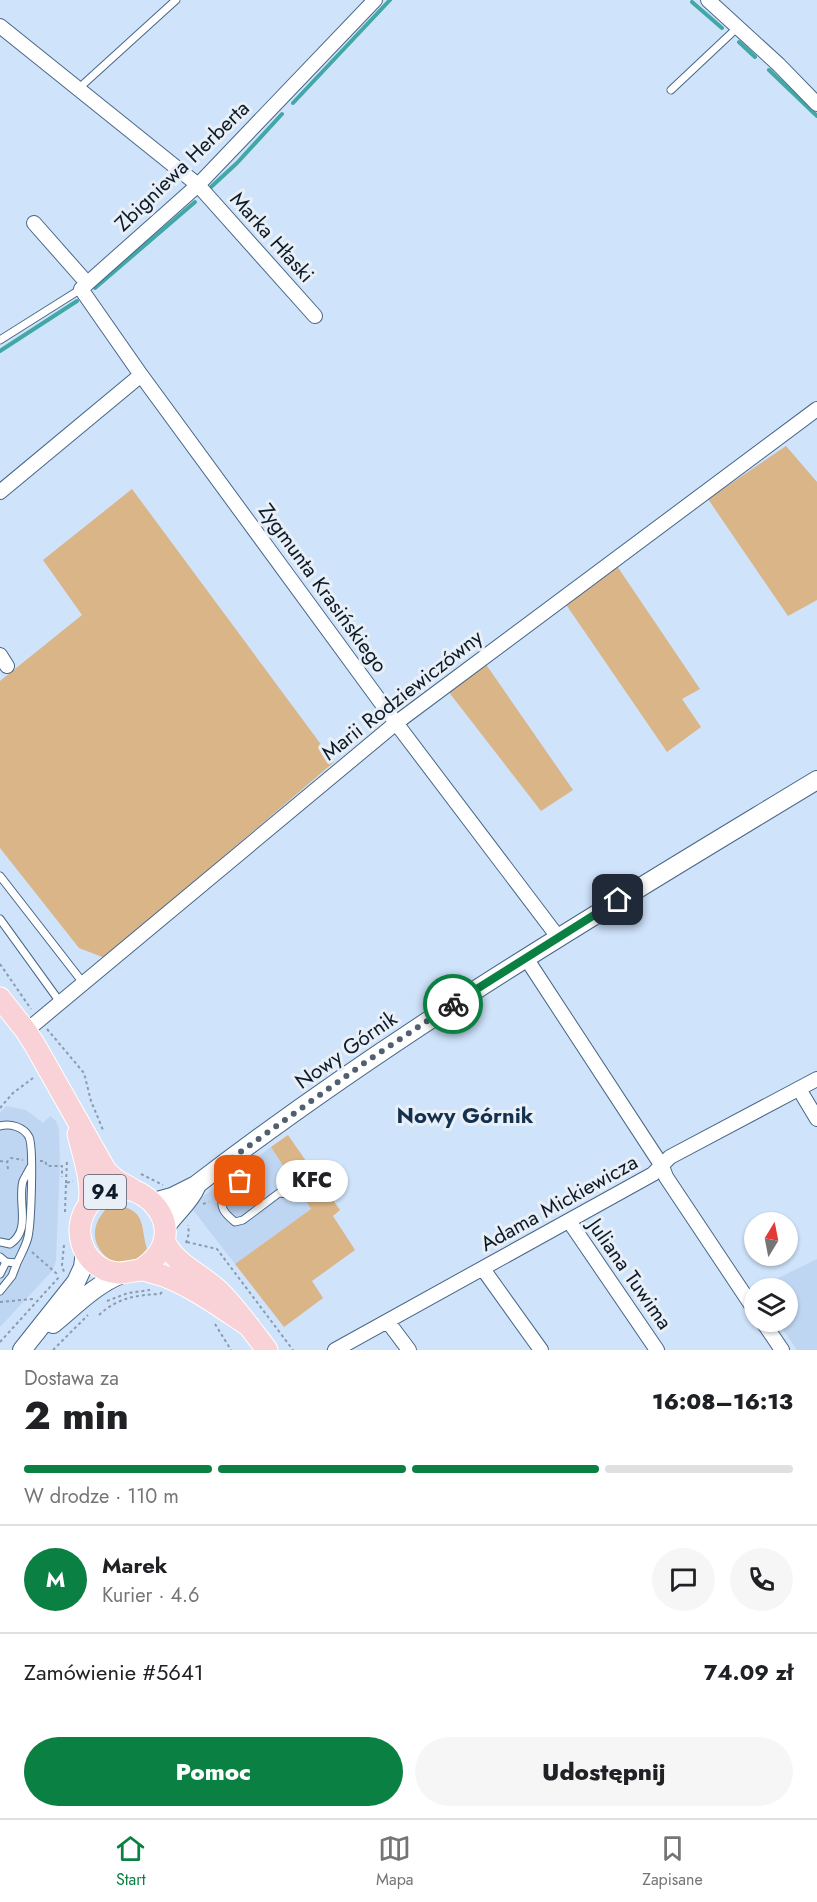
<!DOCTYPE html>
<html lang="pl">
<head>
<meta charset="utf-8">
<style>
  :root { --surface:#fff; --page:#f6f6f6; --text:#202124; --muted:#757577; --line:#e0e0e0; --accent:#0b8043 }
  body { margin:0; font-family:Jost,sans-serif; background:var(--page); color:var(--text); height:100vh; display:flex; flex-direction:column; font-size:22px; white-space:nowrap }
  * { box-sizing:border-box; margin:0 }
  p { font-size:20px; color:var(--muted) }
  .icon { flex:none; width:33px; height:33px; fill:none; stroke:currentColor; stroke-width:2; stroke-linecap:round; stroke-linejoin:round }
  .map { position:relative; height:1350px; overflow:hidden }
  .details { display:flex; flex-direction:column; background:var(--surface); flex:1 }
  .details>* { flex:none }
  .needle { width:39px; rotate:10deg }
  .controls { position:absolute; left:744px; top:1212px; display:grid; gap:12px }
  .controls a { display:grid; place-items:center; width:54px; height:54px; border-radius:50%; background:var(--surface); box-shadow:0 2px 4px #0004; font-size:30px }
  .pin { position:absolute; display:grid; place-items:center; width:51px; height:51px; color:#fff; margin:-26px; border-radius:12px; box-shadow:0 3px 9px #0006 }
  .courier { position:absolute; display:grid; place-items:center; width:60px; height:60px; margin:-30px; border:4px solid #0b8043; border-radius:50%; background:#fff; color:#222; box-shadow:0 2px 8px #0007 }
  .bubble { position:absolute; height:42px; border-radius:21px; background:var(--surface); box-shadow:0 2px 4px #0004; font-size:20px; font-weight:800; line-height:42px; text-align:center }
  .summary em { font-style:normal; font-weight:800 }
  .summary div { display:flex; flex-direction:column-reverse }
  .summary { display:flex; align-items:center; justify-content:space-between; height:102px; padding:0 24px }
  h1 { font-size:39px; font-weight:800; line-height:45px }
  .bar { display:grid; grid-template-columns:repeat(4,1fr); gap:9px 6px; align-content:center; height:72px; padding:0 24px }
  .bar i { height:8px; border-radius:4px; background:var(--line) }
  .bar .selected { background:var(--accent) }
  .bar p { grid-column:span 4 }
  .line { display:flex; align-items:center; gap:15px; padding:0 24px; border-top:2px solid var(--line) }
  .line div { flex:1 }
  .round { display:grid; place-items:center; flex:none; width:63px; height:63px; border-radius:32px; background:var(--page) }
  .action { display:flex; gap:12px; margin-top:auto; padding:12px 24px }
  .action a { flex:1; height:69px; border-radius:36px; background:var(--accent); color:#fff; font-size:24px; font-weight:800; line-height:69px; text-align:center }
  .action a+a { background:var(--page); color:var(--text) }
  .menu { display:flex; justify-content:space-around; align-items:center; height:84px; border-top:2px solid var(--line); background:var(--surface); font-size:16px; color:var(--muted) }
  .menu a { display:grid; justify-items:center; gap:3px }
  .menu .selected { color:var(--accent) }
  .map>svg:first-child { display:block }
</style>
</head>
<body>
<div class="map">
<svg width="817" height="1350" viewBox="0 0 817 1350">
  <rect width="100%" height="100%" fill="#cfe3fb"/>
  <path fill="#bfd6f2" d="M6 1106 26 1110 43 1123 50 1116 56 1121 59 1129 60 1164 56 1260 53 1270 0 1327V1113Z
    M271 1147 311 1209 235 1264 190 1206Z
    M817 1259V1350H797L778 1322H788V1288H758Z"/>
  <path fill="#d9b588" d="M786 446 817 482V600L788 616 708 499Z
    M132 489 334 762 105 958 79 948 0 848V681L82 615 43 560Z
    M617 566 700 689 682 699 701 727 667 752 565 603Z
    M485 663 573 790 541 811 448 691Z
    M288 1135 340 1210 333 1216 355 1250 312 1281 323 1298 284 1327 235 1264 311 1209 271 1147Z
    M117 1205C147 1211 140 1226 147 1249 144 1252 140 1258 137 1260 117 1271 93 1253 95 1231 96 1221 102 1214 108 1206Z"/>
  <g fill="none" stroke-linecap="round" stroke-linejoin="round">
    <path stroke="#41a8a5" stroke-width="4" d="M692 2 722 28
      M739 42 755 57
      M769 70 817 116
      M293 103 390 0
      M211 187 237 163 282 114
      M95 288 195 202
      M0 351 77 301"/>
    <g stroke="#486688" stroke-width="9">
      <path id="lane" d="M78 89 176 0
        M671 90 738 27
        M0 340 81 289
        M0 876 84 984
        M0 919 60 1002
        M0 1126C10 1123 24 1127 29 1137 34 1148 31 1223 28 1237 26 1246 21 1254 17 1263L6 1262 0 1257
        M226 1164 239 1181
        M223 1192C219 1208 224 1213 235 1222L243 1220 279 1193 289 1194
        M0 1242 10 1244C32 1230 17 1202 23 1181 25 1177 28 1172 30 1168
        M0 1274 6 1262
        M0 1291 12 1276 17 1263"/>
    </g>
    <g stroke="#486688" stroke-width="16">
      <path id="street" d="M375 0 198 185 81 289 141 375 396 723 558 937
        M708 0 779 65 817 104
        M0 26 198 185 315 316
        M34 223 87 283
        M0 492 141 375
        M0 655 7 666
        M526 958 662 1166 666 1177 754 1309
        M26 1031 396 723 817 409
        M799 1089 817 1119
        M569 1221 657 1350
        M483 1269 541 1350
        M388 1322 409 1350
        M763 1322 782 1350
        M335 1350 653 1174 670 1157 817 1079"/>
    </g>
    <g stroke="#486688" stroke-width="20">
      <path id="secondary" d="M154 1202 172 1197 196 1185C392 1034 606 908 817 780
        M165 1228C174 1214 190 1202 196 1187
        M53 1324C75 1306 96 1284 122 1274
        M22 1350 76 1282 83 1267 85 1251"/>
    </g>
    <g stroke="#fff" stroke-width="23">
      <path id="primary" d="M0 998 26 1031 36 1047 106 1171 116 1180 132 1189
        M78 1134C83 1155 93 1182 89 1204
        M164 1240C175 1265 200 1273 219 1291 237 1309 252 1330 267 1350
        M140 1270C208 1228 121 1151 86 1209 80 1219 78 1232 82 1244 85 1255 94 1265 105 1270 120 1276 127 1271 141 1270 145 1270 150 1272 154 1273 184 1280 223 1309 249 1326"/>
    </g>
    <path stroke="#8a9baf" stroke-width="2" stroke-dasharray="3 3" stroke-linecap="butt" d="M0 964 31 1009
      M47 1029 84 1073 91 1101 103 1130
      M0 1108 13 1093 33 1078
      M0 1161 7 1162
      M40 1161H45L47 1166H62V1177
      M8 1169 7 1162 11 1158 23 1160
      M141 1174 163 1185
      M66 1183 67 1160
      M203 1204 209 1202
      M65 1212 66 1183 73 1181
      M187 1242 217 1249 293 1350
      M186 1243 189 1233 188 1225
      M64 1245 62 1265 64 1272
      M32 1252 57 1274
      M107 1301 128 1293 150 1290
      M0 1302 33 1299
      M99 1315C117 1298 136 1295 160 1294L162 1292
      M215 1324 231 1350
      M0 1342 60 1276
      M53 1350 88 1315"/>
    <use href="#lane" stroke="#fff" stroke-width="7"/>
    <use href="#street" stroke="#fff" stroke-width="14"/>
    <use href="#secondary" stroke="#fff" stroke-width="18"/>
    <use href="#primary" stroke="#f8d2d6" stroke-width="21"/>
  </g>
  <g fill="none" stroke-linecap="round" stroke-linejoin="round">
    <path stroke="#516071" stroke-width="6" stroke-dasharray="0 10.8" d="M240 1181 225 1163 370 1059 453 1004"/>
    <path stroke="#0b8043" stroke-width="8" d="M453 1004 618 900"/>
  </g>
  <g text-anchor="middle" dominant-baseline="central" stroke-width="6" stroke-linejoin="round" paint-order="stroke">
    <rect fill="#e8eff7" stroke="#4f5a65" stroke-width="1.5" x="84" y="1175" width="42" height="34" rx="4.5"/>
    <g font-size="20" font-weight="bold" fill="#0d1a27">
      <text x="105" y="1192">94</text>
    </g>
    <g font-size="21" fill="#0d1a27" stroke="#e8eff7">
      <text transform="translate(182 166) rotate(-44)">Zbigniewa Herberta</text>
      <text transform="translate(272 237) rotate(48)">Marka Hłaski</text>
      <text transform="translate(323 588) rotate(54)">Zygmunta Krasińskiego</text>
      <text transform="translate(402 695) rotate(-38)">Marii Rodziewiczówny</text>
      <text transform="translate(346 1050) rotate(-35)">Nowy Górnik</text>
      <text transform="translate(559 1203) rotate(-29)">Adama Mickiewicza</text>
      <text transform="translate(630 1274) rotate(55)">Juliana Tuwima</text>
    </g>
    <g font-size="22" font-weight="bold" fill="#14304f" stroke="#e8eff7">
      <text x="465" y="1115">Nowy Górnik</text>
    </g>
  </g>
</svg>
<div class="controls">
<a><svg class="needle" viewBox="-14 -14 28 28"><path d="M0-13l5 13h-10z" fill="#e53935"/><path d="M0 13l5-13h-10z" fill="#757577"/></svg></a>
<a><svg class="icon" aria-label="layers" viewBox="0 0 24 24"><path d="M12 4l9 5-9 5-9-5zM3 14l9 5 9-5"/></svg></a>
</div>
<div class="pin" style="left:240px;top:1181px;background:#ea580c"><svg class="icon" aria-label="bag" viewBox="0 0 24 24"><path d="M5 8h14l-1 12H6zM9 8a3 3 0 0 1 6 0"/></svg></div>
<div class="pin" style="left:618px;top:900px;background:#1f2937"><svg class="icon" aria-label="home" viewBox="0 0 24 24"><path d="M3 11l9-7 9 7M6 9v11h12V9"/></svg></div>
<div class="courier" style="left:453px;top:1004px"><svg class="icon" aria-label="bike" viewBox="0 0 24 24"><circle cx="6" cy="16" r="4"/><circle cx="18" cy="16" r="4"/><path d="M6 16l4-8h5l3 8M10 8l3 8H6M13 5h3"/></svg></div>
<div class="bubble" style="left:276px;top:1160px;width:72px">KFC</div>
</div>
<section class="details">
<div class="summary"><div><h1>2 min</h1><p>Dostawa za</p></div><em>16:08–16:13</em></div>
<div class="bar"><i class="selected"></i><i class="selected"></i><i class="selected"></i><i></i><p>W drodze · 110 m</p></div>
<div class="line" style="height:108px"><b class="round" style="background:var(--accent);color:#fff">M</b><div><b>Marek</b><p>Kurier · 4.6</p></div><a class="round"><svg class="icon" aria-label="chat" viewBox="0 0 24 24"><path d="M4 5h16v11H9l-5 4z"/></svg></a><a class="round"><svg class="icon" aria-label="phone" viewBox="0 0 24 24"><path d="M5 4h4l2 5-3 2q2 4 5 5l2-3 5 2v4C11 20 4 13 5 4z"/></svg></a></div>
<div class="line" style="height:78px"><div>Zamówienie #5641</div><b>74.09 zł</b></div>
<div class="action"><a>Pomoc</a><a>Udostępnij</a></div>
</section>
<nav class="menu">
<a class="selected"><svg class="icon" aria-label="home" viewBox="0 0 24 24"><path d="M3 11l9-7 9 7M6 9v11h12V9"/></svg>Start</a>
<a><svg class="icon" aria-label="map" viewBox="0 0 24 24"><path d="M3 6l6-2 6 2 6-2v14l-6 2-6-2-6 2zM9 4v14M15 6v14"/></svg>Mapa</a>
<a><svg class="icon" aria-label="saved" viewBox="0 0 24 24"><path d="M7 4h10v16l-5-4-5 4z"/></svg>Zapisane</a>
</nav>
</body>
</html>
